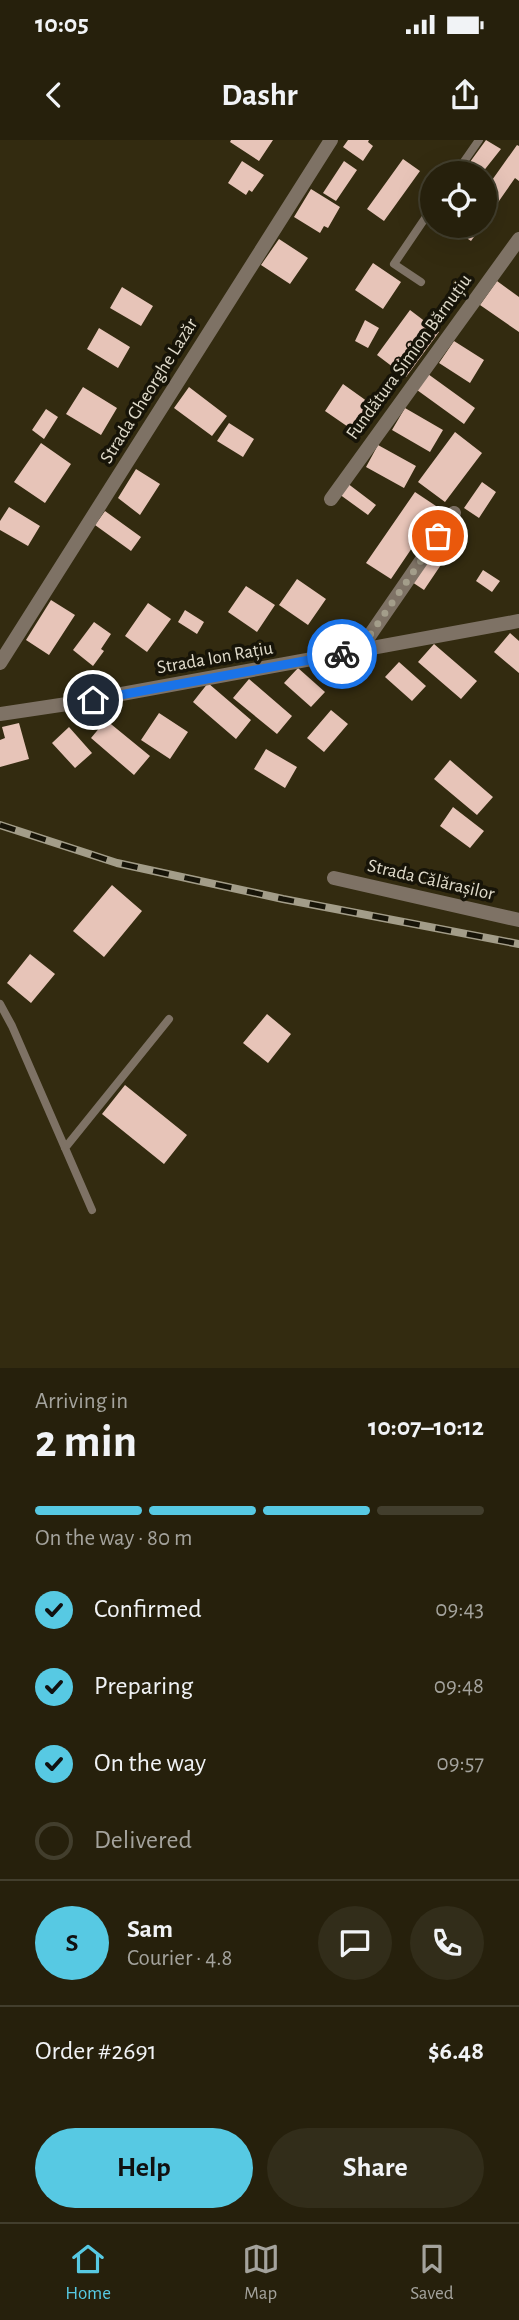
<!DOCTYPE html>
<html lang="en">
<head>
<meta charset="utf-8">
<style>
  :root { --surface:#26200c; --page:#322d1a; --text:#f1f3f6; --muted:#a4a39d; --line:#423e2d; --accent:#57c9e3 }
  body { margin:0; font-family:"Alegreya Sans",sans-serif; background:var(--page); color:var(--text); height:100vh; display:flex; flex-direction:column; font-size:26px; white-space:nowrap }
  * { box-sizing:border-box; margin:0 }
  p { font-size:23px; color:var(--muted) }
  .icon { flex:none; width:38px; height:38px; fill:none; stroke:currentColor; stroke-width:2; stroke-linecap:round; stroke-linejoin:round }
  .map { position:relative; height:1228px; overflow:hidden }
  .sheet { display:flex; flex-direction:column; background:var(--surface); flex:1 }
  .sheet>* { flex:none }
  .fabs { position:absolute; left:420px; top:21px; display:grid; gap:14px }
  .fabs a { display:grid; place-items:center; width:77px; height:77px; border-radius:50%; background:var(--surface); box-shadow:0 7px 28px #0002,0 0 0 2px var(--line); font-size:35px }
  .pin { position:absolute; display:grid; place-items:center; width:60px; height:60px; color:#fff; margin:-30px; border:4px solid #fff; border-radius:50%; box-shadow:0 2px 7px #0007 }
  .courier { position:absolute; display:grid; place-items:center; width:70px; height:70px; margin:-35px; border:5px solid #1a73e8; border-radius:50%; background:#fff; color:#222; box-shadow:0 2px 9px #0007 }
  .headline em { font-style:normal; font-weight:700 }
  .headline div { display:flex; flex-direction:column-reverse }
  .headline { display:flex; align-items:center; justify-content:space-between; height:119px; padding:0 35px }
  h1 { font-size:46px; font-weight:700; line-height:52px }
  .bar { display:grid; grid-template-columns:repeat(4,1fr); gap:10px 7px; align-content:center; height:84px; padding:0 35px }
  .bar i { height:9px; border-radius:5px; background:var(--line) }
  .bar .selected { background:var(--accent) }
  .bar p { grid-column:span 4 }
  .line { display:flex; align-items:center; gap:18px; padding:0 35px; border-top:2px solid var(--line) }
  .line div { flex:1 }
  .round { display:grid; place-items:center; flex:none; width:74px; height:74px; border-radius:37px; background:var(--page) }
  ol { padding:0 35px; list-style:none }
  li { display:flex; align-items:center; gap:21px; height:77px }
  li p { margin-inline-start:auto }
  li .icon { padding:7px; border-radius:50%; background:var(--accent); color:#111; stroke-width:4 }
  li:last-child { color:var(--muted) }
  li i { width:38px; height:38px; border:4px solid var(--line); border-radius:50% }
  .action { display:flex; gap:14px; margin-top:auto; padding:14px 35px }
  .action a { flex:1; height:80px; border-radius:42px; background:var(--accent); color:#111; font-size:28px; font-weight:700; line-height:80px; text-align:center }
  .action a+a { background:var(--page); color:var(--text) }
  .status { display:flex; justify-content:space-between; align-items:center; height:49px; padding:0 35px; background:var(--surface); direction:ltr }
  .status svg { height:19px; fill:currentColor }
  header { display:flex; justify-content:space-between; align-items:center; height:91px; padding:0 35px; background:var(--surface); font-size:32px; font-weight:700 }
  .menu { display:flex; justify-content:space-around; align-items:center; height:98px; border-top:2px solid var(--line); background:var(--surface); font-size:19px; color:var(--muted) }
  .menu a { display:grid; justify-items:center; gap:4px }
  .menu .selected { color:var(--accent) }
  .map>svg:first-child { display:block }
</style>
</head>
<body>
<div class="status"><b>10:05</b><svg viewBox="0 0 49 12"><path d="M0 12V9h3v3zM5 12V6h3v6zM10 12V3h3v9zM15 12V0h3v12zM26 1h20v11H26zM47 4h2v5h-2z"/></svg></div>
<header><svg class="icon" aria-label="back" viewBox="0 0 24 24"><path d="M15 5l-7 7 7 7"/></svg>Dashr<svg class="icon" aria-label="share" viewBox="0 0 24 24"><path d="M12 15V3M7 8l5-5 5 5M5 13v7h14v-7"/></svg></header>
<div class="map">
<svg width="519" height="1228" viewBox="0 0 519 1228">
  <rect width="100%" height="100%" fill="#332b10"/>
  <path fill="#e7c4b8" d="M231 0H273L259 21 230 2Z
    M348 0H369L368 2 373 6 363 21 343 7Z
    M486 0 501 9 482 33H462Z
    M517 5 519 6V41L515 38 485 81V50Z
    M403 19 420 31 384 81 367 69Z
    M242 21 264 35 252 52 249 50 246 55 228 43Z
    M344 21 357 30 336 61 323 53Z
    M311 49 340 67 328 88 324 86 320 93 294 77Z
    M460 86H482L471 101 456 91Z
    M279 99 308 118 290 144 261 125Z
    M373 123 401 142 383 169 355 150Z
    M497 141 519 157V192L480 165Z
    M122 147 153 166 141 186 110 168Z
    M410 170 439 192 406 237 377 215Z
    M365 180 379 188 368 208 355 201Z
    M99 188 130 207 118 228 87 209Z
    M454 201 484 220 470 243 439 223Z
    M428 234 475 268 464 284 417 250Z
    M343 244 371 264 354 291 325 271Z
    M83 247 117 268 101 295 66 274Z
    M189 247 227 276 212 296 174 268Z
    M405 268 443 290 430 312 392 290Z
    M46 269 58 277 44 299 32 290Z
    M229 283 254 299 243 317 217 301Z
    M455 292 482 313 445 362 418 342Z
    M41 303 71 324 45 363 14 342Z
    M378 305 416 326 404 348 366 327Z
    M136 329 160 344 140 375 118 358Z
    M482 342 496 352 479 378 464 368Z
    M347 343 376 365 368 375 339 354Z
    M415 352 439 368 391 439 366 423Z
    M9 367 40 386 28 406 0 390V381Z
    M105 371 141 397 131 411 95 385Z
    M441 399 453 407 424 450 412 442Z
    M483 430 500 441 492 452 476 441Z
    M297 439 326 459 308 485 279 465Z
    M246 446 275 465 257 492 228 472Z
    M51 460 75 475 49 515 26 500Z
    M148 463 171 479 147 512 125 496Z
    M185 470 204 482 197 494 178 482Z
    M94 482 111 494 101 509 104 511 93 526 73 510Z
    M510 493 519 501V533L494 512Z
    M434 504 477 541 461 559 418 522Z
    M399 522 426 546 412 561 385 537Z
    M298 528 325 552 311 567 284 543Z
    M249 539 292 576 277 594 233 558Z
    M208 543 251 580 236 599 193 562Z
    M331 570 348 584 324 612 307 598Z
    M159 573 188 592 170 619 141 600Z
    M106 580 150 616 134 635 91 598Z
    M19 583 29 619 0 627V600L5 598 2 587Z
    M69 587 92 613 75 628 52 603Z
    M266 609 297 627 285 648 254 629Z
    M450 620 493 657 477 675 434 639Z
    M453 667 484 691 470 708 440 686Z
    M112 745 142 771 104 817 73 791Z
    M30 814 55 834 31 863 7 843Z
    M267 874 291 894 268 923 243 903Z
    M125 945 187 995 164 1024 102 974Z"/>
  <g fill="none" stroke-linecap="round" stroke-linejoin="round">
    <path stroke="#7e7265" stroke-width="8" d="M456 33 479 0
      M421 142 394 124 432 68
      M0 864 12 886 92 1070
      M65 1008 169 879"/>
    <path stroke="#7e7265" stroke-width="14" d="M331 359 519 99
      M359 511 454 373
      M0 523 331 0
      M0 574 67 564 519 481
      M334 738 519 780"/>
    <g stroke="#a39d89" stroke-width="8">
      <path id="rail" d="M0 685 117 723 283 759 519 804"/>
    </g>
    <use href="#rail" stroke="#171408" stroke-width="5" stroke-dasharray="16" stroke-linecap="butt"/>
  </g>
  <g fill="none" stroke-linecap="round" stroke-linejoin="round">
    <path stroke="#a39d8a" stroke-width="7" stroke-dasharray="0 12.6" d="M342 514 359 511 438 396"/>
    <path stroke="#1a73e8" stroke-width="9" d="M93 560 342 514"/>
  </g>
  <g text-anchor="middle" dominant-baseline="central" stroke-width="7" stroke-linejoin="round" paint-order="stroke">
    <g font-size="19" fill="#e0dbcb" stroke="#171408">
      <text transform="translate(409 217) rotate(-54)">Fundătura Simion Bărnuțiu</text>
      <text transform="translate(149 251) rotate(-58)">Strada Gheorghe Lazăr</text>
      <text transform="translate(215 518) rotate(-10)">Strada Ion Rațiu</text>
      <text transform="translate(431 740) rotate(13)">Strada Călărașilor</text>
    </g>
  </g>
</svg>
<div class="fabs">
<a><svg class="icon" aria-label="locate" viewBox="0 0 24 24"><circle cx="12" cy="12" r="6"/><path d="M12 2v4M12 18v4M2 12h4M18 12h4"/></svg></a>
</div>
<div class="pin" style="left:438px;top:396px;background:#ea580c"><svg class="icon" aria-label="bag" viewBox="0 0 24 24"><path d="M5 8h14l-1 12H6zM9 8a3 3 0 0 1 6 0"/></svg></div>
<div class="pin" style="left:93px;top:560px;background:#1f2937"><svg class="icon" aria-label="home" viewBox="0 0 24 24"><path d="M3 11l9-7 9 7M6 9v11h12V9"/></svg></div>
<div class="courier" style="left:342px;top:514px"><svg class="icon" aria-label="bike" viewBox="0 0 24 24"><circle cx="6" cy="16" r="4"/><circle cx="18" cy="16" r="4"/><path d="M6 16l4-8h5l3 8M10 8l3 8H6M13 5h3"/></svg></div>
</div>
<section class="sheet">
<div class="headline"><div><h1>2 min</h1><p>Arriving in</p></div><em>10:07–10:12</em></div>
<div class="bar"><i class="selected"></i><i class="selected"></i><i class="selected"></i><i></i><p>On the way · 80 m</p></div>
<ol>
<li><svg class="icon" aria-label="check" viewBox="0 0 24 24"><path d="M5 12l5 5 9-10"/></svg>Confirmed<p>09:43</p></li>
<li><svg class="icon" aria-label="check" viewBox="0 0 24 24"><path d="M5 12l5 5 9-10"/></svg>Preparing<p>09:48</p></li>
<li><svg class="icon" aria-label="check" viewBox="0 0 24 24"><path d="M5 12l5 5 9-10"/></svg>On the way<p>09:57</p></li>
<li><i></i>Delivered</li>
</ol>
<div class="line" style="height:126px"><b class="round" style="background:var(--accent);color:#111">S</b><div><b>Sam</b><p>Courier · 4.8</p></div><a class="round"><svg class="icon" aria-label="chat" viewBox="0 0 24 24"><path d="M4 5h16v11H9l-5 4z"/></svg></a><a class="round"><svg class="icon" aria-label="phone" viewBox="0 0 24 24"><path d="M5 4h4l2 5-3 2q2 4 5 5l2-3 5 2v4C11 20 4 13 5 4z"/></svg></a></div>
<div class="line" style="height:91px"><div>Order #2691</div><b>$6.48</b></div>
<div class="action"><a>Help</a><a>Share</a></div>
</section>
<nav class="menu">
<a class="selected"><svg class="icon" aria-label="home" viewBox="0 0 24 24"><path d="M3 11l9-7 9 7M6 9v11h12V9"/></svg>Home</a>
<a><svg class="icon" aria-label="map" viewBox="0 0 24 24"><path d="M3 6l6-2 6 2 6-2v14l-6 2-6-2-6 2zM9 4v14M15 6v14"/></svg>Map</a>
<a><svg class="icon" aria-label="saved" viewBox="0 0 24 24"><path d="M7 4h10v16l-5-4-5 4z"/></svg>Saved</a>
</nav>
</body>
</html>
